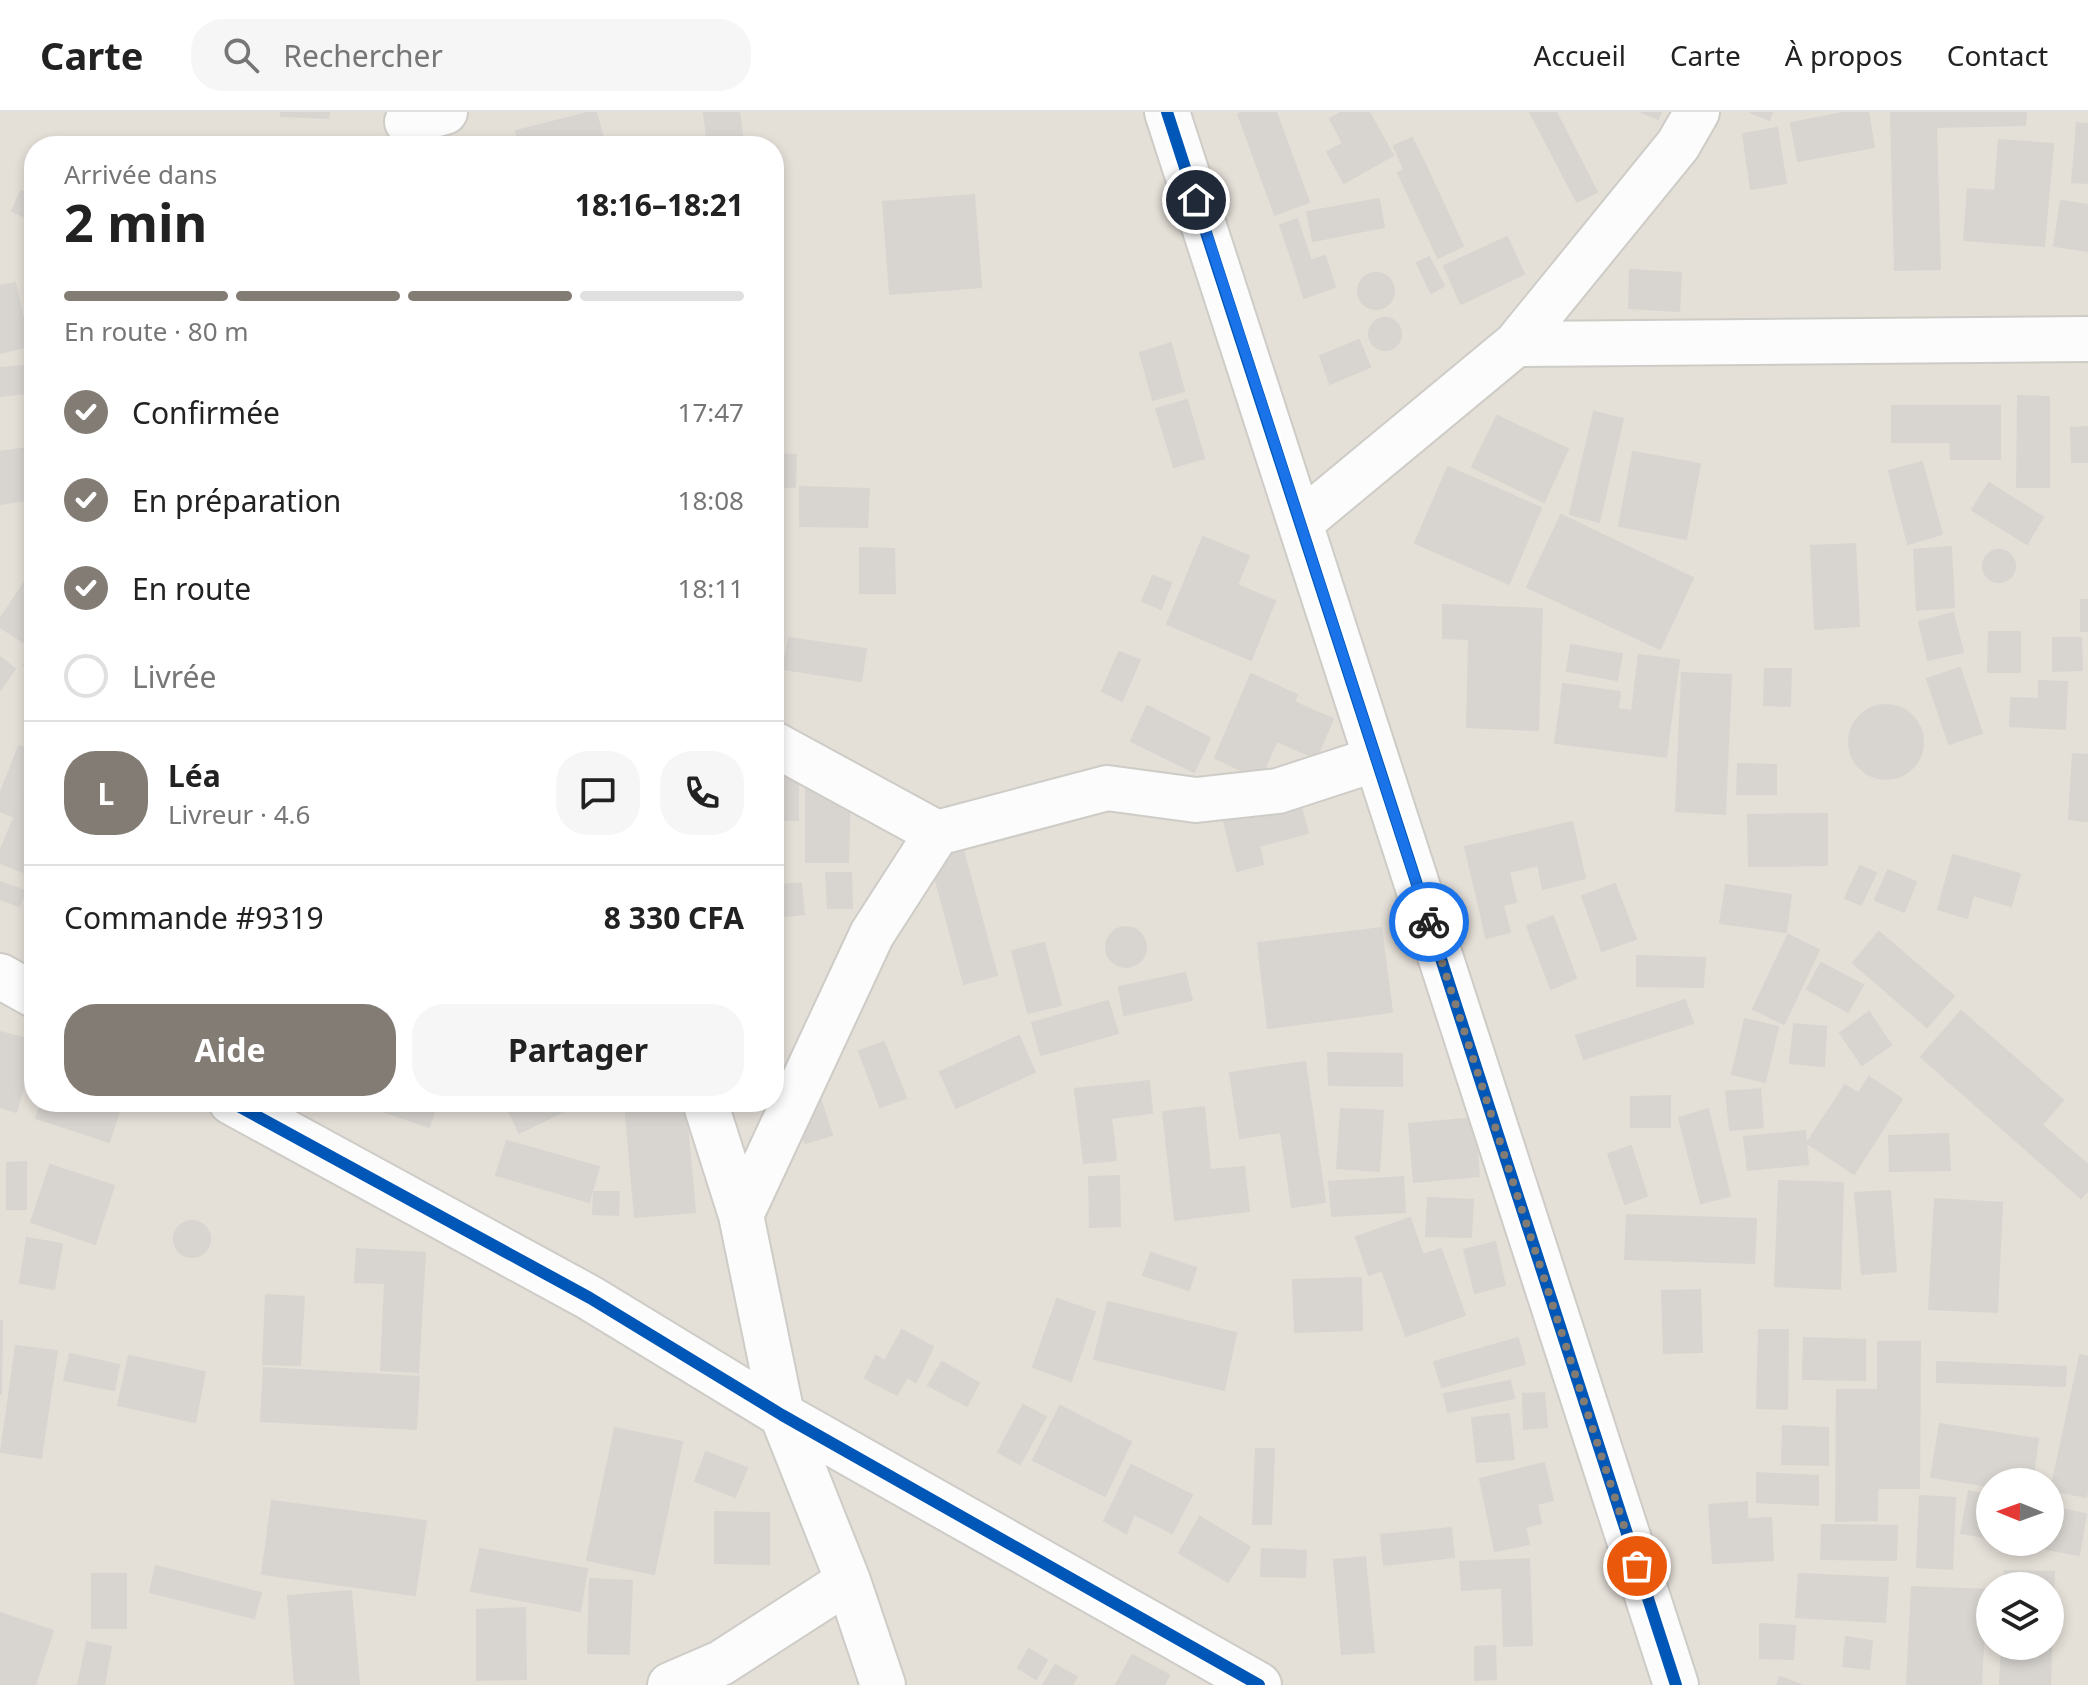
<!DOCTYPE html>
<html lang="fr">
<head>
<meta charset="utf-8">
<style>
  :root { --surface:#fff; --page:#f6f6f6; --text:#222; --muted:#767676; --line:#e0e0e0; --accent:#827c75 }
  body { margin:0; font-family:"Noto Sans",sans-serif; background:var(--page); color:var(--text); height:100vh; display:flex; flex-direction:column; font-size:30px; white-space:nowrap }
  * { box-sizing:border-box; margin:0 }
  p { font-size:26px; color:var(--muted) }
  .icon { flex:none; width:44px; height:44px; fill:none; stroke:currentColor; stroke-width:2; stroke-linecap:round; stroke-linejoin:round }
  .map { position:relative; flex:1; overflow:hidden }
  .sheet { position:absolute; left:24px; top:24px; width:760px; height:976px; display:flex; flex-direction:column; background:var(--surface); border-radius:32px; box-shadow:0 4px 12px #0003 }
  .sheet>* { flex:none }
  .needle { width:52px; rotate:271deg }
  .fabs { position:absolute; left:1976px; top:1356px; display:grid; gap:16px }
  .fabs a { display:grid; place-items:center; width:88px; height:88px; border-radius:50%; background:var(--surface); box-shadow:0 4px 12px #0003; font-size:40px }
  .pin { position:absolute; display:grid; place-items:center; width:68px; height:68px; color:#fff; margin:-34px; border:4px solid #fff; border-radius:50%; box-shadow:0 2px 8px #0007 }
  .courier { position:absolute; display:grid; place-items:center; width:80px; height:80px; margin:-40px; border:6px solid #1a73e8; border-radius:50%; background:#fff; color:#222; box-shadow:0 2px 10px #0007 }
  .headline em { font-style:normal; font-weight:700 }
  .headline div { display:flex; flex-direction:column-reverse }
  .headline { display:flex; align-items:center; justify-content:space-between; height:136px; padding:0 40px }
  h1 { font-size:52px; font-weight:700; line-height:60px }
  .bar { display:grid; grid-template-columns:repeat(4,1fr); gap:12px 8px; align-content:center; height:96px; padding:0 40px }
  .bar i { height:10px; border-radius:6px; background:var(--line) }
  .bar .current { background:var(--accent) }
  .bar p { grid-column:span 4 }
  .line { display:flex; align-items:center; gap:20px; padding:0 40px; border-top:2px solid var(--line) }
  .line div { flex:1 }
  .round { display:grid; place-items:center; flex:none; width:84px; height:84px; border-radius:32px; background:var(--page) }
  ol { padding:0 40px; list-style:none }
  li { display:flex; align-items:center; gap:24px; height:88px }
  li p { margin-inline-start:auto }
  li .icon { padding:8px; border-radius:50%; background:var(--accent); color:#fff; stroke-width:4 }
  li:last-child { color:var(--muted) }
  li i { width:44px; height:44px; border:4px solid var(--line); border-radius:50% }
  .cta { display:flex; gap:16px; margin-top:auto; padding:16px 40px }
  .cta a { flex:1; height:92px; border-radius:32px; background:var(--accent); color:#fff; font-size:32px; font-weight:700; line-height:92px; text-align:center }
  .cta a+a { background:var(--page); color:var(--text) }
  header { display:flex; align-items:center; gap:48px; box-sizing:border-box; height:112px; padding:0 40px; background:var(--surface); border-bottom:2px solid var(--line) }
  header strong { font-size:38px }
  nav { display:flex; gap:44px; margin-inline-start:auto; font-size:28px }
  .search { width:560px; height:72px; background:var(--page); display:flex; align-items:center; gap:20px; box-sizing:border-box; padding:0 28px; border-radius:32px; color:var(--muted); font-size:30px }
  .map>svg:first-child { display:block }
</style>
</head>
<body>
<header>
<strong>Carte</strong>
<div class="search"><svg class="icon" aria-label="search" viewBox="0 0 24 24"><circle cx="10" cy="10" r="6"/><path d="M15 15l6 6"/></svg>Rechercher</div>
<nav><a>Accueil</a><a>Carte</a><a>À propos</a><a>Contact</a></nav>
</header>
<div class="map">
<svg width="2088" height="1573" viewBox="0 0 2088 1573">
  <rect width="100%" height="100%" fill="#f0eeea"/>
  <path fill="#e4dfd7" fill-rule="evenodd" d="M0 0H2088V1573H0ZM34 34H774V990H34ZM1990 1370H2050V1430H1990ZM1990 1474H2050V1534H1990Z"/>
  <path fill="#d8d5d1" stroke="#d8d5d0" stroke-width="2" d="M281 0H329L328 6 281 4Z
    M591 0H596L605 34H520L516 19Z
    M704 0H739L743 30 708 34Z
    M1244 0H1276L1309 90 1275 103 1238 2Z
    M1342 0H1369L1393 43 1344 71 1327 40 1343 31 1330 7Z
    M1530 0H1556L1597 80 1577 90Z
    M1641 0H1661L1658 7Z
    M1750 0H1772L1769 8Z
    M1848 0H1868L1874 35 1798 49 1791 11Z
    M1891 0H2026L2025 13 1936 15 1940 157 1895 158Z
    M2077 11 2088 12V71L2072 70Z
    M1777 16 1786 71 1751 77 1743 22Z
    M1412 26 1423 48 1404 58 1394 34Z
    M1999 28 2053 32 2044 134 1964 128 1968 77 1995 79Z
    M1423 48 1463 134 1438 146 1398 61Z
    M21 79 34 85V109L12 99Z
    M974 83 981 175 890 182 883 90Z
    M1379 87 1384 115 1313 129 1307 100Z
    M2061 89 2088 93V139L2054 134Z
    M1297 107 1311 149 1294 154 1280 113Z
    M1507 125 1524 162 1461 192 1444 154Z
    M1325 144 1335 175 1304 186 1294 154Z
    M1429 145 1444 174 1431 181 1417 151Z
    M1630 158 1681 161 1679 199 1629 196Z
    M1358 179a18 18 0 1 1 36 0a18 18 0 1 1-36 0Z
    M15 171 29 234 0 241V174Z
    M34 173V201L25 198Z
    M1369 222a16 16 0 1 1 32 0a16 16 0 1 1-32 0Z
    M1359 228 1370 255 1330 272 1320 244Z
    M1171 231 1184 279 1153 288 1140 241Z
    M34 253V280L0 284V256Z
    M2018 284 2049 285V375H2017Z
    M1187 288 1204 346 1174 355 1156 297Z
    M1892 294H2000V347H1951L1950 330H1892Z
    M1594 300 1623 307 1599 410 1570 402Z
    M1497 304 1568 337 1544 390 1472 355Z
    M2088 315V350H2072L2071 316Z
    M34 335V387L0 392V340Z
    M1633 340 1700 352 1686 427 1619 414Z
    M774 342 796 343 795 375H774Z
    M1922 350 1942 422 1908 432 1889 359Z
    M1448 355 1541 396 1509 472 1415 431Z
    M1989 371 2043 405 2027 432 1972 398Z
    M800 375 869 377 867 415 800 414Z
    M1561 403 1693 466 1660 537 1527 475Z
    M1203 425 1249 444 1237 473 1275 489 1251 548 1167 512Z
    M1855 432 1859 514 1815 517 1811 434Z
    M1951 435 1954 495 1917 498 1914 438Z
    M860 436 894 437 895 481H860Z
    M1983 454a16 16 0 1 1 32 0a16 16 0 1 1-32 0Z
    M34 456V556L24 553 31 535 0 515V507Z
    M1153 464 1171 471 1161 497 1142 489Z
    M2081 488H2088V519H2081Z
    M1443 493 1542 497 1538 618 1467 615 1469 527 1443 526Z
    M1953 501 1963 540 1928 548 1919 510Z
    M1989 520H2020V560H1988Z
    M789 526 866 537 861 569 783 557Z
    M2053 526H2081L2082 558 2053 559Z
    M1571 533 1622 542 1617 568 1567 559Z
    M1119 540 1140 548 1122 589 1102 579Z
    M1639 543 1679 548 1666 645 1555 631 1561 589 1632 599Z
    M0 545 15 557 0 578Z
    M1960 556 1982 621 1949 632 1927 567Z
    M1765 557H1791L1790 594 1764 593Z
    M1682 561 1731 563 1725 702 1676 699Z
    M1251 562 1297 583 1260 667 1215 646Z
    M2039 569 2067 570 2065 617 2010 614 2011 586 2039 587Z
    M1563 572 1620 580 1618 597 1561 589Z
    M1294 590 1333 607 1316 646 1276 629Z
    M1849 630a37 37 0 1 1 74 0a37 37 0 1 1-74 0Z
    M1147 594 1210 626 1194 660 1131 629Z
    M19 634 34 640V656L14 705 0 699V682Z
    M2073 642 2088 643V709L2069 707Z
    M1738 652 1776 653V682H1737Z
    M34 656V764L0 751V740Z
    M774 657 798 658V708H774Z
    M806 677 850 678 848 750H806Z
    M1300 691 1308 721 1232 741 1224 709Z
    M1827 702V753L1749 754 1748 703Z
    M1572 710 1585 766 1543 777 1538 753 1509 760 1516 790 1480 798 1465 735Z
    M1259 733 1263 752 1237 759 1232 741Z
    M963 738 997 863 964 872 930 747Z
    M1953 743 2020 762 2011 794 1973 783 1967 806 1938 797Z
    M1860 754 1876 761 1861 793 1845 786Z
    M1888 758 1916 770 1904 800 1875 788Z
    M826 761H851L852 796H828Z
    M0 770 25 779 19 794 0 787Z
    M801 771 804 802 774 805V774Z
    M1615 772 1636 827 1602 839 1582 784Z
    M1726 773 1791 783 1786 820 1720 811Z
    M1503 793 1510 820 1486 826 1480 798Z
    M1553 804 1576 866 1551 877 1527 814Z
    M1106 835a20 20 0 1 1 40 0a20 20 0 1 1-40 0Z
    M1381 816 1392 900 1268 916 1258 831Z
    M1879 820 1954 884 1927 915 1853 851Z
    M1788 823 1819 838 1784 912 1753 897Z
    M1044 831 1061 893 1028 901 1012 839Z
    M1637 844 1705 846 1703 875 1637 874Z
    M1821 851 1863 873 1848 900 1807 877Z
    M1185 861 1192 888 1124 903 1119 875Z
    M1685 888 1693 911 1584 947 1576 924Z
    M1108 889 1118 921 1041 943 1032 911Z
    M1961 899 2063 988 2042 1013 2088 1053V1078L2081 1086 1921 945Z
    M1869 900 1891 933 1862 953 1840 921Z
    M1745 907 1778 915 1765 970 1732 962Z
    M1794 912 1826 915 1824 954 1790 951Z
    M0 920 34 929V939L16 1000 0 995Z
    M1019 924 1035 960 956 996 940 960Z
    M884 930 906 986 880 995 859 939Z
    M1328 941 1402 942V974L1329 973Z
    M1305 950 1325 1090 1292 1095 1281 1020 1240 1026 1230 961Z
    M1869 965 1902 987 1854 1062 1821 1040Z
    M1149 969 1152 1001 1111 1006 1116 1048 1084 1051 1075 977Z
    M1845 973 1858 981 1821 1040 1807 1031Z
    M1760 977 1763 1015 1730 1018 1726 980Z
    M1670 984V1015H1631V985Z
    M820 986 832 1023 805 1031 793 994Z
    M42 990H122L109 1030 36 1006Z
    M389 990H437L429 1015 385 1000Z
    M505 990H583L519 1021Z
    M650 990H685L695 1100 635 1105 625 992Z
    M1204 995 1210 1058 1244 1055 1249 1099 1175 1108 1163 1000Z
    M1341 997 1383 999 1379 1059 1337 1056Z
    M1708 997 1730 1084 1701 1091 1679 1006Z
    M1474 1006 1479 1064 1414 1070 1409 1012Z
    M1805 1019 1808 1052 1748 1058 1744 1025Z
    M1948 1022 1950 1058 1890 1059 1889 1024Z
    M507 1029 599 1055 589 1090 496 1063Z
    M1631 1034 1647 1084 1625 1092 1608 1042Z
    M26 1050V1097H7V1051Z
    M50 1053 114 1074 95 1132 31 1110Z
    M1119 1064 1120 1114 1090 1115 1089 1065Z
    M1403 1065 1405 1100 1332 1104 1329 1070Z
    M1779 1069 1843 1071 1840 1177 1775 1174Z
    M1890 1079 1896 1159 1862 1162 1855 1081Z
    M594 1080H619L618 1103 593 1102Z
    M1428 1086 1473 1088 1471 1125 1426 1124Z
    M1935 1087 2002 1091 1997 1200 1929 1197Z
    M1627 1103 1756 1107 1754 1151 1625 1147Z
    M1410 1106 1423 1143 1441 1137 1465 1203 1406 1224 1382 1158 1369 1163 1356 1125Z
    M174 1127a18 18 0 1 1 36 0a18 18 0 1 1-36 0Z
    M27 1126 62 1132 54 1177 20 1171Z
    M1495 1130 1505 1173 1475 1181 1464 1138Z
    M357 1137 425 1141 418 1260 381 1258 385 1171 355 1170Z
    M1151 1141 1196 1156 1189 1178 1143 1163Z
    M1361 1166 1362 1218 1295 1220 1293 1168Z
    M1700 1178 1702 1240 1664 1241 1662 1179Z
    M266 1183 304 1185 300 1253 263 1252Z
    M1057 1187 1095 1200 1071 1269 1033 1255Z
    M1108 1190 1236 1221 1224 1278 1094 1247Z
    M0 1209H2L1 1282H0Z
    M902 1218 933 1235 916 1270 907 1265 897 1283 865 1266 876 1244 885 1249Z
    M1759 1218H1788L1787 1297 1757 1296Z
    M1518 1226 1525 1252 1442 1275 1434 1250Z
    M1804 1226 1865 1228V1268L1803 1267Z
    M1878 1230H1920L1919 1376H1878Z
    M16 1234 57 1239 41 1346 1 1340Z
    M70 1242 119 1253 114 1278 64 1268Z
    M2080 1243 2088 1245V1374L2086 1385 2051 1378Z
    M129 1244 205 1260 195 1310 118 1293Z
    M942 1250 979 1271 967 1294 928 1273Z
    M1937 1250 2066 1255 2065 1274 1937 1270Z
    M264 1256 419 1265 416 1317 261 1309Z
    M1510 1269 1514 1286 1448 1300 1444 1282Z
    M1837 1278H1878L1877 1408 1836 1409Z
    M1544 1281 1547 1315 1524 1317 1523 1282Z
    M1023 1293 1046 1305 1020 1352 998 1340Z
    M1060 1294 1131 1330 1105 1384 1033 1348Z
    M1509 1302 1514 1347 1477 1350 1472 1306Z
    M1940 1312 2038 1327 2032 1370H1990V1374L1931 1365Z
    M1783 1314 1828 1316V1353L1782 1352Z
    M615 1316 682 1330 654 1462 587 1448Z
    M1256 1337H1274L1271 1412H1253Z
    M706 1340 747 1356 735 1385 695 1369Z
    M1544 1351 1553 1388 1537 1392 1541 1411 1525 1415 1529 1432 1495 1439 1480 1367Z
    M1131 1353 1192 1383 1172 1421 1134 1402 1126 1421 1104 1409Z
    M1757 1361 1818 1364V1393L1757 1390Z
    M1969 1379 1990 1384V1426L1961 1421Z
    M1920 1384 1955 1386 1952 1457 1917 1455Z
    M272 1389 426 1409 415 1483 262 1462Z
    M1747 1390V1407L1771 1406 1773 1448 1713 1451 1709 1393Z
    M2050 1395 2086 1402 2079 1443 2010 1430H2050Z
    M715 1400 769 1401V1452L715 1451Z
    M1200 1405 1250 1435 1228 1470 1179 1441Z
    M1822 1413 1897 1414 1896 1448 1821 1447Z
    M1451 1416 1454 1445 1384 1453 1381 1423Z
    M480 1437 587 1457 580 1499 471 1479Z
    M1262 1437 1306 1439 1305 1465 1261 1464Z
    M1365 1445 1374 1540 1342 1542 1334 1448Z
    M1529 1447 1530 1474 1462 1478 1460 1450Z
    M156 1454 261 1481 254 1506 150 1480Z
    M2005 1459 2054 1460 2050 1573H2000L2002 1534H2050V1474H2004Z
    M92 1462H126V1516H92Z
    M1799 1462 1888 1466 1885 1510 1796 1505Z
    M590 1467 632 1469 629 1542 588 1541Z
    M1530 1474 1532 1533 1504 1534 1502 1475Z
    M1912 1475 1986 1478 1981 1573H1907Z
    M351 1479 359 1573H295L288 1484Z
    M525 1496 526 1567 477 1568V1498Z
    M0 1501 53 1519 35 1573H0Z
    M1760 1512 1795 1514 1793 1547 1760 1546Z
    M1846 1525 1872 1529 1869 1557 1843 1554Z
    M87 1530 111 1535 104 1573H78Z
    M1495 1534 1496 1567 1475 1568V1535Z
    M1029 1537 1047 1548 1036 1567 1018 1556Z
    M1132 1543 1169 1563 1164 1573H1116Z
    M1055 1553 1077 1565 1072 1573H1043Z
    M1780 1565 1801 1573H1777Z"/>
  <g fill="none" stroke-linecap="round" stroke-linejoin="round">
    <g stroke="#ceccc7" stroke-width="48">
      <path id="minor" d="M1167 0 1676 1573
        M407 10 445 0
        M1516 232 2088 227
        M1300 411 1516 232 1678 33 1697 0
        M937 721 1107 676 1196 688 1278 679 1376 647
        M0 864 34 883
        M231 990 590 1186 782 1303 1259 1573
        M705 990 741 1103 782 1303 848 1469 883 1573
        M741 1103 872 822 937 721 774 632
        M670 1573 721 1551 848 1469"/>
    </g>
    <use href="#minor" stroke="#fdfcfc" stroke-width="44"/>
    <g stroke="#fff" stroke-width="17">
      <path id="cycleway" d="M1167 0 1676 1573
        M231 990 590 1186 782 1303 1259 1573"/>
    </g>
    <use href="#cycleway" stroke="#0057b8" stroke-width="12"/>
  </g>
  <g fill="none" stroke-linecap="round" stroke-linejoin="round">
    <path stroke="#827c75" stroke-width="8" stroke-dasharray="0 14.4" d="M1429 810 1637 1454"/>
    <path stroke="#1a73e8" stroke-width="10" d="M1196 88 1429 810"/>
  </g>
</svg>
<div class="fabs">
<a><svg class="needle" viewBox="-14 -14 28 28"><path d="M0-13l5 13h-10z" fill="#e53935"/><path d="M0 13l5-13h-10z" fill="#767676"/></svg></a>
<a><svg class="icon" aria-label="layers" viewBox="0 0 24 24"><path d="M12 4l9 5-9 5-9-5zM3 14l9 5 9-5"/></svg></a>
</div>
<div class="pin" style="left:1637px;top:1454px;background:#ea580c"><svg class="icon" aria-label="bag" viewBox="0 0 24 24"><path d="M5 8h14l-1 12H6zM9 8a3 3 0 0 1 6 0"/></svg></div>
<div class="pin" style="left:1196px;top:88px;background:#1f2937"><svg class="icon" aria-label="home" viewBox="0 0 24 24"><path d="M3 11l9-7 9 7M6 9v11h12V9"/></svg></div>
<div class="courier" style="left:1429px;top:810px"><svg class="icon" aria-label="bike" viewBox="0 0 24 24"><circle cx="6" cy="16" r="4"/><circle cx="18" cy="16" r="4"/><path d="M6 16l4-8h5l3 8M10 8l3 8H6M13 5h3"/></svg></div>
<section class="sheet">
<div class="headline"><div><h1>2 min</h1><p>Arrivée dans</p></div><em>18:16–18:21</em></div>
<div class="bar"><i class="current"></i><i class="current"></i><i class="current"></i><i></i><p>En route · 80 m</p></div>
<ol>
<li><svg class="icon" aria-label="check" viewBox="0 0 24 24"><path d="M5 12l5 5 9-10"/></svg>Confirmée<p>17:47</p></li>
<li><svg class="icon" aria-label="check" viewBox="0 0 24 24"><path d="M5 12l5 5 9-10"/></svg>En préparation<p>18:08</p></li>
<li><svg class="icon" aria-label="check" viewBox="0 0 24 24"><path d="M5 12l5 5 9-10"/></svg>En route<p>18:11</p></li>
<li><i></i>Livrée</li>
</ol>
<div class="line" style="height:144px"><b class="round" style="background:var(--accent);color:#fff">L</b><div><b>Léa</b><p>Livreur · 4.6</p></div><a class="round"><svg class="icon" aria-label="chat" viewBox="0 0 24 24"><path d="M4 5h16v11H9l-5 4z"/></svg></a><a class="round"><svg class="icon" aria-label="phone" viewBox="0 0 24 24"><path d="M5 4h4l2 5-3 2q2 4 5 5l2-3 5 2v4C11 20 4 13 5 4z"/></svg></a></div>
<div class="line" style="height:104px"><div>Commande #9319</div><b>8 330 CFA</b></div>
<div class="cta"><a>Aide</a><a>Partager</a></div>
</section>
</div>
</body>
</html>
